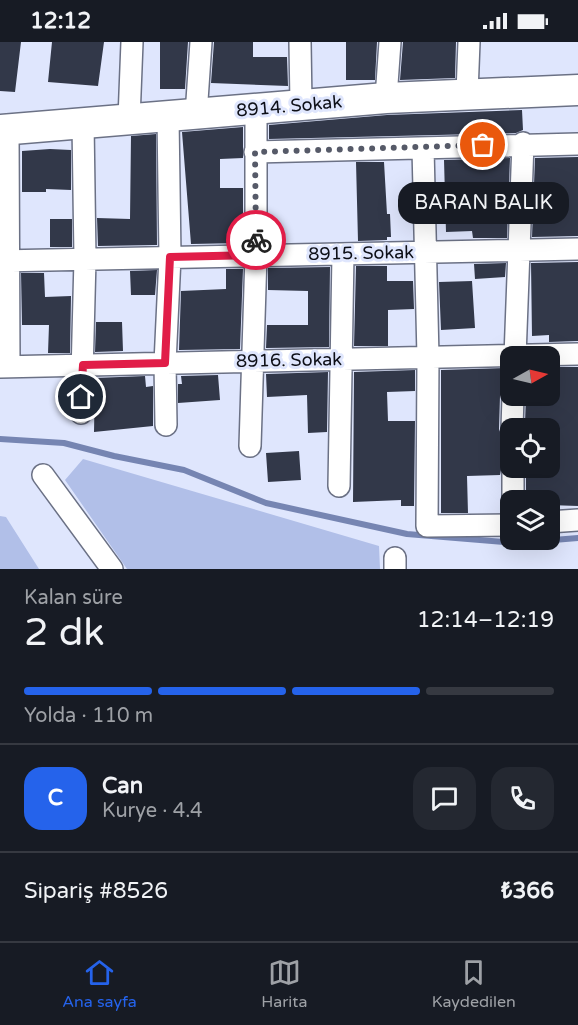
<!DOCTYPE html>
<html lang="tr">
<head>
<meta charset="utf-8">
<style>
  :root { --surface:#171b24; --page:#242831; --text:#f1f3f6; --muted:#9ea1a6; --line:#363941; --accent:#2563eb }
  body { margin:0; font-family:"Varela Round",sans-serif; background:var(--page); color:var(--text); height:100vh; display:flex; flex-direction:column; font-size:22px; white-space:nowrap }
  * { box-sizing:border-box; margin:0 }
  p { font-size:20px; color:var(--muted) }
  .icon { flex:none; width:33px; height:33px; fill:none; stroke:currentColor; stroke-width:2; stroke-linecap:round; stroke-linejoin:round }
  .map { position:relative; height:527px; overflow:hidden }
  .sheet { display:flex; flex-direction:column; background:var(--surface); flex:1 }
  .sheet>* { flex:none }
  .needle { width:39px; rotate:82deg }
  .controls { position:absolute; left:500px; top:304px; display:grid; gap:12px }
  .controls a { display:grid; place-items:center; width:60px; height:60px; border-radius:12px; background:var(--surface); box-shadow:0 6px 24px #0002; font-size:30px }
  .pin { position:absolute; display:grid; place-items:center; width:51px; height:51px; color:#fff; margin:-26px; border:3px solid #fff; border-radius:50%; box-shadow:0 2px 6px #0007 }
  .courier { position:absolute; display:grid; place-items:center; width:60px; height:60px; margin:-30px; border:4px solid #e11d48; border-radius:50%; background:#fff; color:#222; box-shadow:0 2px 8px #0007 }
  .bubble { position:absolute; height:42px; border-radius:18px; background:var(--surface); box-shadow:0 6px 24px #0002; font-size:20px; font-weight:600; line-height:42px; text-align:center }
  .summary em { font-style:normal; font-weight:600 }
  .summary div { display:flex; flex-direction:column-reverse }
  .summary { display:flex; align-items:center; justify-content:space-between; height:102px; padding:0 24px }
  h1 { font-size:39px; font-weight:600; line-height:45px }
  .bar { display:grid; grid-template-columns:repeat(4,1fr); gap:9px 6px; align-content:center; height:72px; padding:0 24px }
  .bar i { height:8px; border-radius:4px; background:var(--line) }
  .bar .on { background:var(--accent) }
  .bar p { grid-column:span 4 }
  .line { display:flex; align-items:center; gap:15px; padding:0 24px; border-top:2px solid var(--line) }
  .line div { flex:1 }
  .round { display:grid; place-items:center; flex:none; width:63px; height:63px; border-radius:18px; background:var(--page) }
  .status { display:flex; justify-content:space-between; align-items:center; height:42px; padding:0 30px; background:var(--surface); direction:ltr }
  .status svg { height:16px; fill:currentColor }
  .tabs { display:flex; justify-content:space-around; align-items:center; height:84px; border-top:2px solid var(--line); background:var(--surface); font-size:16px; color:var(--muted) }
  .tabs a { display:grid; justify-items:center; gap:3px }
  .tabs .on { color:var(--accent) }
  .map>svg:first-child { display:block }
</style>
</head>
<body>
<div class="status"><b>12:12</b><svg viewBox="0 0 49 12"><path d="M0 12V9h3v3zM5 12V6h3v6zM10 12V3h3v9zM15 12V0h3v12zM26 1h20v11H26zM47 4h2v5h-2z"/></svg></div>
<div class="map">
<svg width="578" height="527" viewBox="0 0 578 527">
  <rect width="100%" height="100%" fill="#dfe6fd"/>
  <path fill="#b1bfe8" d="M83 417 379 504 380 527H127L65 438Z
    M0 474 6 475 39 527H0Z"/>
  <g fill="none" stroke-linecap="round" stroke-linejoin="round">
    <path stroke="#7685b2" stroke-width="6" d="M0 397 64 401 114 414 184 428 266 461 407 492 517 501 578 496"/>
  </g>
  <path fill="#323849" d="M0 0H21L15 50 0 49Z
    M52 0H104L98 44 48 40Z
    M160 0H188L185 47H160Z
    M214 0H253V15H287L288 44 211 41Z
    M346 0H377L375 38H346Z
    M403 0H456L455 36 400 38Z
    M522 68 523 88 516 91 269 97V83L387 73Z
    M243 85V116L220 117V146H243V201L191 202 182 90Z
    M156 92 157 203 98 204 97 176 130 177 131 94Z
    M50 107 71 108V148L46 147V150H22V109Z
    M578 115V194L532 195 535 116Z
    M510 116 507 196H473L472 189 446 190 444 118Z
    M356 120H384L387 172H390L391 195H387V198L358 199Z
    M50 177H72V205H50Z
    M578 220V299L549 300V293L532 294 531 221Z
    M506 221 505 235 475 237 474 222Z
    M356 224H387V239H413L414 267 388 268V304H354Z
    M330 225 329 305 266 306 267 283H308V249L268 248V226Z
    M226 227H243L240 307 179 308 181 249 226 247Z
    M157 228 155 253H131L130 229Z
    M21 231H44L45 255 71 254 70 311H48L49 283H22Z
    M472 239 475 286 441 288 439 240Z
    M96 280H122L123 309 95 310Z
    M549 325H578V464L549 463V459H526V429L556 427 555 380 525 381 526 354H549Z
    M505 326V345L500 354 499 387 502 395 503 418 500 433 467 434 468 471H441V328Z
    M415 328V349L387 350 388 379H415L414 464H401V458L353 460 354 330Z
    M328 330 327 390 308 391 307 353 267 355 266 332Z
    M218 333 220 358 178 361V342H182L181 334Z
    M145 334 146 345 153 344V384L94 390 95 336Z
    M299 409 301 438 268 440 266 411Z"/>
  <g fill="none" stroke-linecap="round" stroke-linejoin="round">
    <g stroke="#6b7185" stroke-width="24">
      <path id="street" d="M300 0 301 62
        M467 51 469 0
        M386 56 390 0
        M196 73 201 0
        M129 77 132 0
        M8 87 9 324
        M423 106 428 315 427 484 510 483
        M255 110 578 102
        M0 219 578 207
        M515 315 523 101
        M0 325 578 312
        M81 371 85 217 83 81
        M166 383 165 321 170 215 168 75
        M512 387 513 354
        M250 404 256 213V65
        M43 433 112 527
        M339 444 343 212
        M513 459V426
        M549 480 578 478
        M395 516V527"/>
    </g>
    <g stroke="#6b7185" stroke-width="33">
      <path id="secondary" d="M0 88 386 56 578 48"/>
    </g>
    <use href="#street" stroke="#fff" stroke-width="21"/>
    <use href="#secondary" stroke="#fff" stroke-width="30"/>
  </g>
  <g fill="none" stroke-linecap="round" stroke-linejoin="round">
    <path stroke="#565a68" stroke-width="6" stroke-dasharray="0 10.8" d="M256 198 255 110 483 103"/>
    <path stroke="#e11d48" stroke-width="8" d="M81 355 83 323 165 321 170 215 256 213V198"/>
  </g>
  <g text-anchor="middle" dominant-baseline="central" stroke-width="6" stroke-linejoin="round" paint-order="stroke">
    <g font-size="18" fill="#0d0f17" stroke="#dfe6fd">
      <text transform="translate(289 64) rotate(-5)">8914. Sokak</text>
      <text transform="translate(361 211) rotate(-1)">8915. Sokak</text>
      <text transform="translate(289 318) rotate(-1)">8916. Sokak</text>
    </g>
  </g>
</svg>
<div class="controls">
<a><svg class="needle" viewBox="-14 -14 28 28"><path d="M0-13l5 13h-10z" fill="#e53935"/><path d="M0 13l5-13h-10z" fill="#9ea1a6"/></svg></a>
<a><svg class="icon" aria-label="locate" viewBox="0 0 24 24"><circle cx="12" cy="12" r="6"/><path d="M12 2v4M12 18v4M2 12h4M18 12h4"/></svg></a>
<a><svg class="icon" aria-label="layers" viewBox="0 0 24 24"><path d="M12 4l9 5-9 5-9-5zM3 14l9 5 9-5"/></svg></a>
</div>
<div class="pin" style="left:483px;top:103px;background:#ea580c"><svg class="icon" aria-label="bag" viewBox="0 0 24 24"><path d="M5 8h14l-1 12H6zM9 8a3 3 0 0 1 6 0"/></svg></div>
<div class="pin" style="left:81px;top:355px;background:#1f2937"><svg class="icon" aria-label="home" viewBox="0 0 24 24"><path d="M3 11l9-7 9 7M6 9v11h12V9"/></svg></div>
<div class="courier" style="left:256px;top:198px"><svg class="icon" aria-label="bike" viewBox="0 0 24 24"><circle cx="6" cy="16" r="4"/><circle cx="18" cy="16" r="4"/><path d="M6 16l4-8h5l3 8M10 8l3 8H6M13 5h3"/></svg></div>
<div class="bubble" style="left:398px;top:140px;width:171px">BARAN BALIK</div>
</div>
<section class="sheet">
<div class="summary"><div><h1>2 dk</h1><p>Kalan süre</p></div><em>12:14–12:19</em></div>
<div class="bar"><i class="on"></i><i class="on"></i><i class="on"></i><i></i><p>Yolda · 110 m</p></div>
<div class="line" style="height:108px"><b class="round" style="background:var(--accent);color:#fff">C</b><div><b>Can</b><p>Kurye · 4.4</p></div><a class="round"><svg class="icon" aria-label="chat" viewBox="0 0 24 24"><path d="M4 5h16v11H9l-5 4z"/></svg></a><a class="round"><svg class="icon" aria-label="phone" viewBox="0 0 24 24"><path d="M5 4h4l2 5-3 2q2 4 5 5l2-3 5 2v4C11 20 4 13 5 4z"/></svg></a></div>
<div class="line" style="height:78px"><div>Sipariş #8526</div><b>₺366</b></div>
</section>
<nav class="tabs">
<a class="on"><svg class="icon" aria-label="home" viewBox="0 0 24 24"><path d="M3 11l9-7 9 7M6 9v11h12V9"/></svg>Ana sayfa</a>
<a><svg class="icon" aria-label="map" viewBox="0 0 24 24"><path d="M3 6l6-2 6 2 6-2v14l-6 2-6-2-6 2zM9 4v14M15 6v14"/></svg>Harita</a>
<a><svg class="icon" aria-label="saved" viewBox="0 0 24 24"><path d="M7 4h10v16l-5-4-5 4z"/></svg>Kaydedilen</a>
</nav>
</body>
</html>
